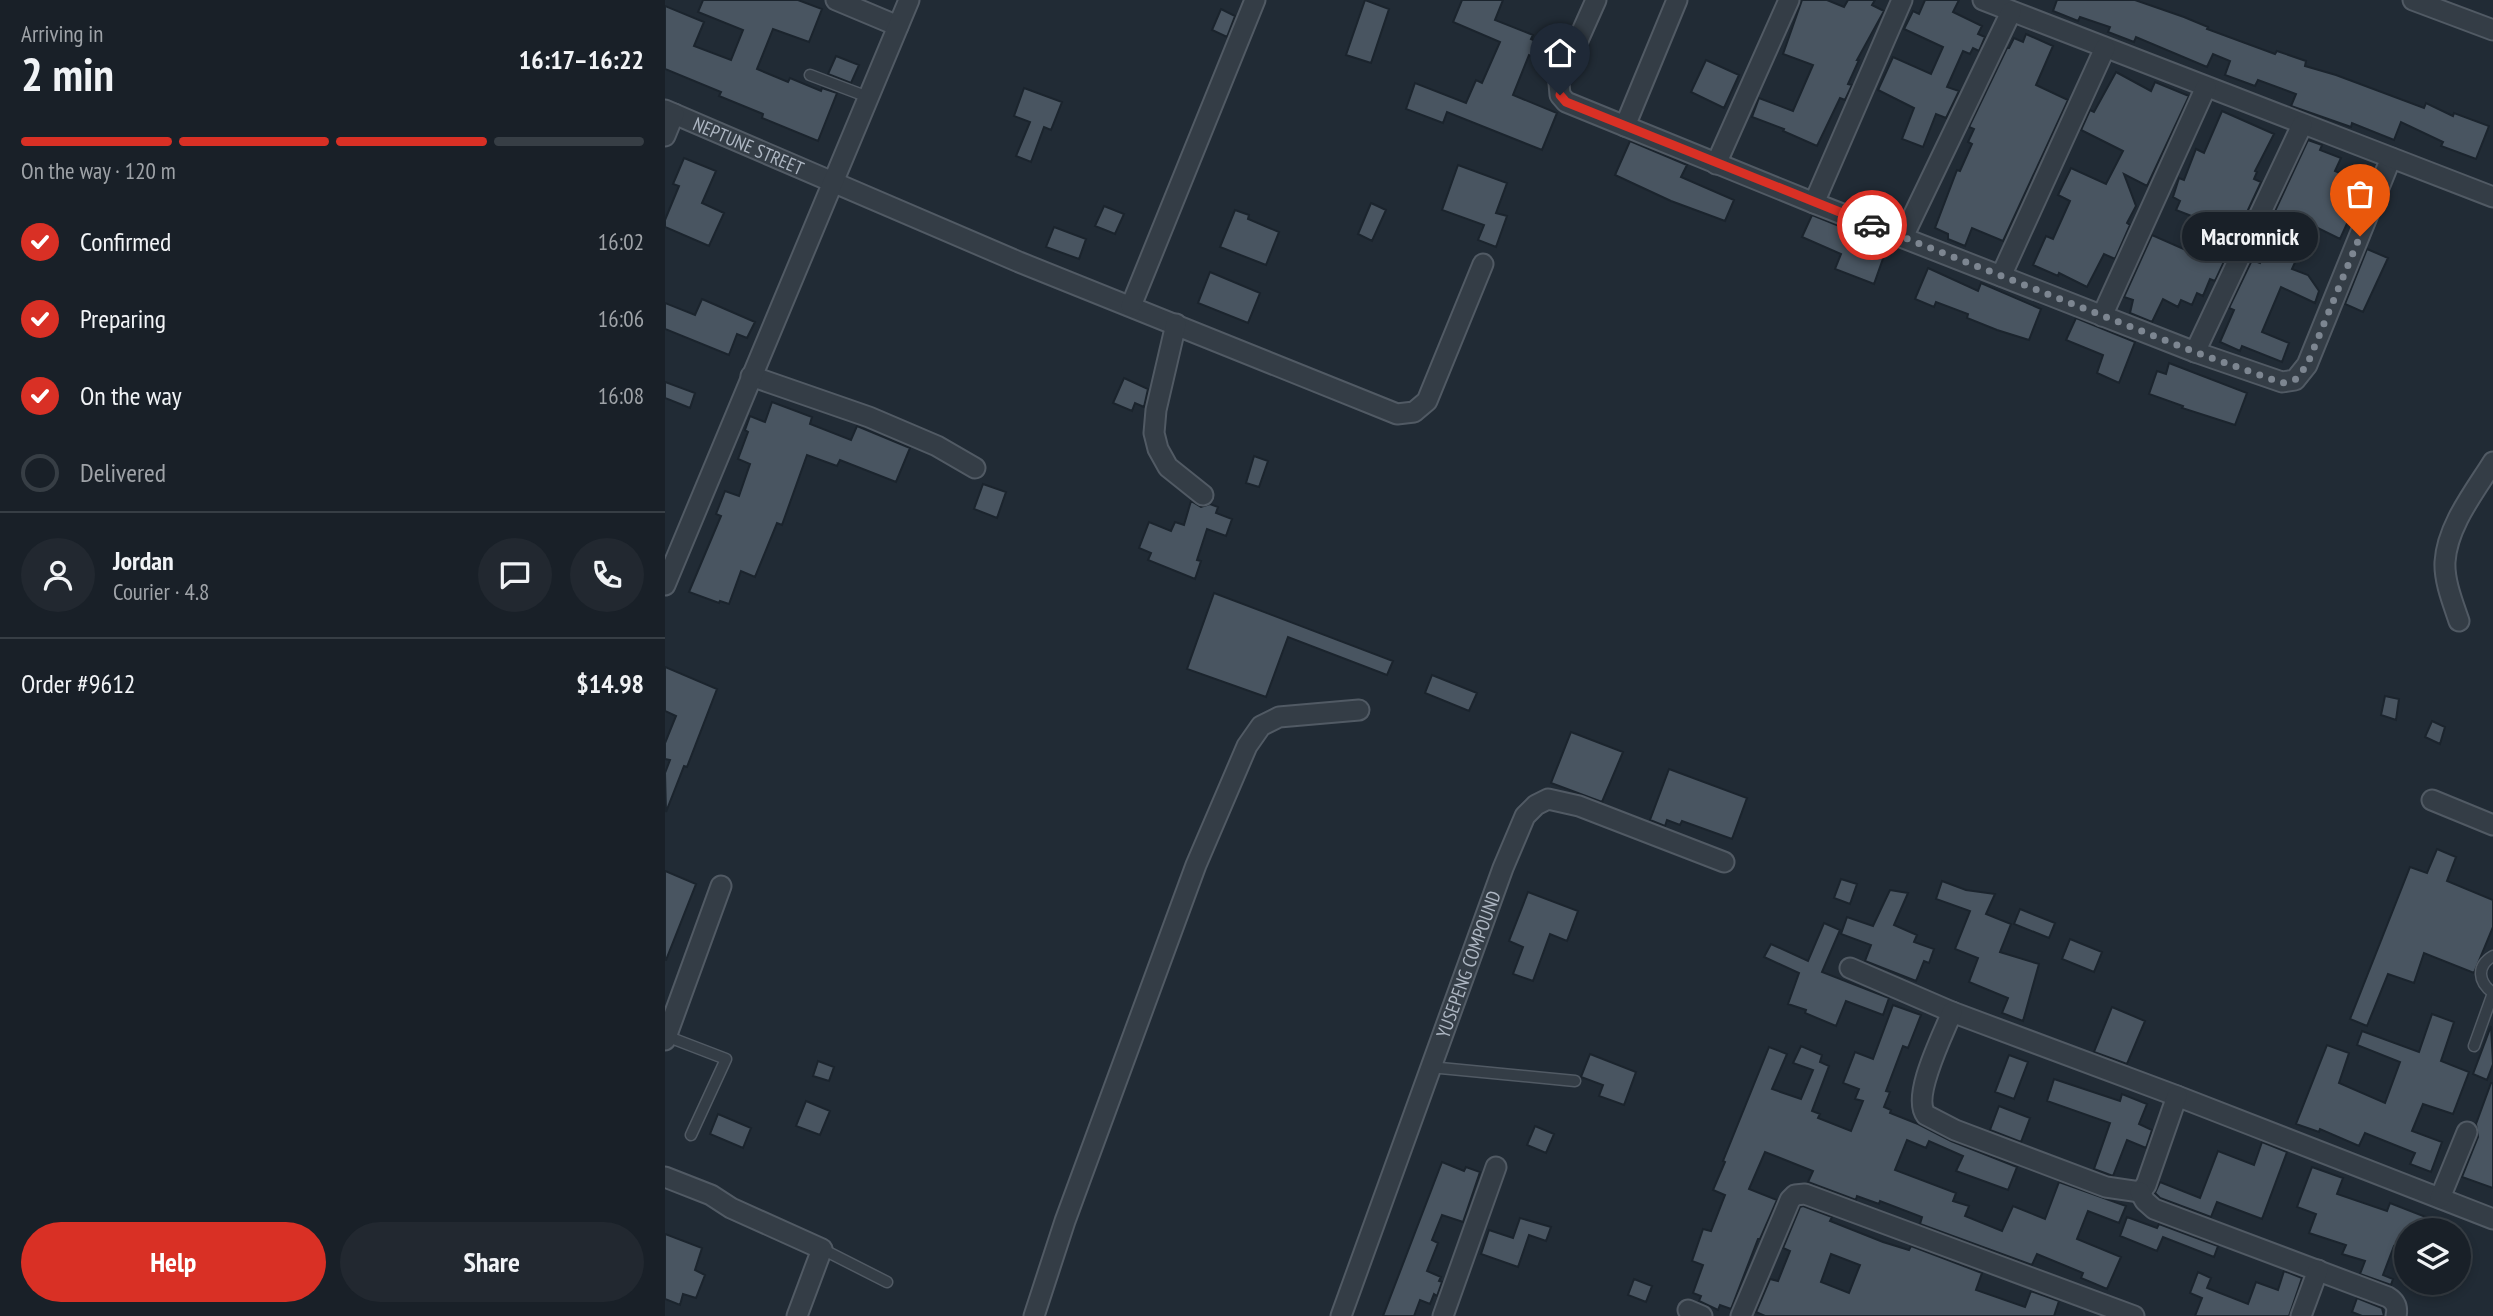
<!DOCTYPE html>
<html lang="en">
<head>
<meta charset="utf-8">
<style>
  :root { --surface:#192028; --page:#222830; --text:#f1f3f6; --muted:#9fa3a8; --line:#373e45; --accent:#d93025 }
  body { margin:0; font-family:"PT Sans Narrow",sans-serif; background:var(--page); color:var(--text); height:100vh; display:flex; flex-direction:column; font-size:26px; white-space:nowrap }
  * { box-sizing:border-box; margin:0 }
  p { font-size:23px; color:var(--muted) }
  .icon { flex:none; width:38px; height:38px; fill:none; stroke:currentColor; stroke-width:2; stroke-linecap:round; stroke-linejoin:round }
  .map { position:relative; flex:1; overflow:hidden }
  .drawer { display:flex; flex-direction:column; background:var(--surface); width:665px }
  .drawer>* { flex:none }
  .tools { position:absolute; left:1729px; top:1218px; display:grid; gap:14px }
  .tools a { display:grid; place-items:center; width:77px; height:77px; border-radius:50%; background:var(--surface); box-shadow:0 4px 10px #0003,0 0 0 2px var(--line); font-size:35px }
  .pin { position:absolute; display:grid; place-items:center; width:60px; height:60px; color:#fff; margin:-72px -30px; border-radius:50% 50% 50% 0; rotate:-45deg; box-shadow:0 0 7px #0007 }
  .pin .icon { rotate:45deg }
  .courier { position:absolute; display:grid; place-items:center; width:70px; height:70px; margin:-35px; border:5px solid #d93025; border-radius:50%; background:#fff; color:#222; box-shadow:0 2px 9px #0007 }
  .bubble { position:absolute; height:49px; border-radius:24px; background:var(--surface); box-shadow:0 4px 10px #0003,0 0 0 2px var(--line); font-size:23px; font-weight:700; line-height:49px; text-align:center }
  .headline em { font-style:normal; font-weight:700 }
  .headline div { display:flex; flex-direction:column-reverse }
  .headline { display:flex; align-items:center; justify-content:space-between; height:119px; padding:0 21px }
  h1 { font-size:46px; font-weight:700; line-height:52px }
  .bar { display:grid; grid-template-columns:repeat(4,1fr); gap:10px 7px; align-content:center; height:84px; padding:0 21px }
  .bar i { height:9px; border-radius:5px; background:var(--line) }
  .bar .selected { background:var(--accent) }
  .bar p { grid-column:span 4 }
  .line { display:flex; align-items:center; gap:18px; padding:0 21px; border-top:2px solid var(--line) }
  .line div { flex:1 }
  .round { display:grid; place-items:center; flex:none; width:74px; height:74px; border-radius:37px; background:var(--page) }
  ol { padding:0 21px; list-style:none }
  li { display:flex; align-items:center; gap:21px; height:77px }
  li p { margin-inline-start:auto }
  li .icon { padding:7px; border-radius:50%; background:var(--accent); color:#fff; stroke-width:4 }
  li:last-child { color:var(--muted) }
  li i { width:38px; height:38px; border:4px solid var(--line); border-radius:50% }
  .primary-button { display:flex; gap:14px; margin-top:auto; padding:14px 21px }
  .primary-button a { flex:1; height:80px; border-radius:42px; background:var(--accent); color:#fff; font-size:28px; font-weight:700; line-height:80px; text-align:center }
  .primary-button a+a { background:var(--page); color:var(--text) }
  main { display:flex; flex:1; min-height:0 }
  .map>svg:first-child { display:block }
</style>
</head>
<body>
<main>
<section class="drawer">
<div class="headline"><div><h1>2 min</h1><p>Arriving in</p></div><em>16:17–16:22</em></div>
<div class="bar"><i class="selected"></i><i class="selected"></i><i class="selected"></i><i></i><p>On the way · 120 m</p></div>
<ol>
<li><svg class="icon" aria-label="check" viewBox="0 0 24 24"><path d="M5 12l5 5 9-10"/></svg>Confirmed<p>16:02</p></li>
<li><svg class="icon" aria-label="check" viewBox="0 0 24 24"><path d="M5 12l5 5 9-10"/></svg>Preparing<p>16:06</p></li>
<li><svg class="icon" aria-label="check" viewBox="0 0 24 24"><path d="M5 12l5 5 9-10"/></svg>On the way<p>16:08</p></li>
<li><i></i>Delivered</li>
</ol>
<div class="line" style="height:126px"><a class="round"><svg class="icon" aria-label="person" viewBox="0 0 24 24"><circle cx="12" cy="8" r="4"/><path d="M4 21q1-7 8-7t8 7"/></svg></a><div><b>Jordan</b><p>Courier · 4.8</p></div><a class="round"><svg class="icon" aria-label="chat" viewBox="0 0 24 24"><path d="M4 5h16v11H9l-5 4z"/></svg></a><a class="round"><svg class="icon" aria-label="phone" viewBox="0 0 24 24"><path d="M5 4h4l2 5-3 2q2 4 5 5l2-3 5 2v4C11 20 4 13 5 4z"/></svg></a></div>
<div class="line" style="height:91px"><div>Order #9612</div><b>$14.98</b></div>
<div class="primary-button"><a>Help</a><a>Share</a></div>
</section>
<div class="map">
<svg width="1828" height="1316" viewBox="0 0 1828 1316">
  <rect width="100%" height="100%" fill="#212b35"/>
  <path fill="#495561" stroke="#1b242d" stroke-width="2" fill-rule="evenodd" d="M38 0H133L157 9 144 42 108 29 92 69 123 82 125 78 156 91 157 88 172 93 153 141 97 118 98 114 54 96 56 92 0 69V6L39 22 29 46 66 60 78 30 33 12Z
    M700 0 724 9 706 63 681 55Z
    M797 0H838L830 20 868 35 866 39 894 52 888 66 864 55 848 95 892 113 877 150 782 112 778 123 741 109 750 83 801 103 811 80 817 83 835 42 788 22Z
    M1137 0H1162L1179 7 1183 0H1210L1207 5 1219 11 1192 60H1194L1183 84 1187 85 1180 100 1175 98 1152 146 1118 131 1119 129 1087 117 1094 98 1128 111 1148 65 1118 54Z
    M1260 0H1294L1288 12 1317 26 1313 34 1320 37 1314 51 1308 48 1305 54 1298 51 1282 87 1294 91 1281 118 1271 114 1258 147 1237 139 1249 108 1213 90 1228 57 1266 74 1278 47 1239 29 1248 11 1254 14Z
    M1392 0H1470L1519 17 1543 27 1542 29 1610 54 1612 51 1641 61 1640 66 1671 75 1759 108 1761 103 1788 116 1789 113 1824 126 1811 159 1776 146 1778 142 1736 122 1729 140 1687 123 1686 127 1626 106 1631 94 1593 80 1590 86 1560 75 1565 61 1548 54 1542 67 1471 37 1469 42 1443 32 1445 27 1415 17 1413 21 1388 11Z
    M556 9 570 16 562 37 547 30Z
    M1361 34 1388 46 1371 85 1403 100 1338 241 1307 228 1300 246 1283 239V234L1270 228 1292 170 1295 171 1307 144 1303 142 1309 129 1304 127 1342 48H1344L1349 38 1358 42Z
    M171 56 194 65 186 83 163 74Z
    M1041 60 1074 75 1059 108 1026 92Z
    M1451 72 1486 91 1490 82 1524 96 1482 186 1459 174 1471 206 1462 223 1465 225 1450 259 1439 254 1422 287 1394 273 1393 276 1368 265 1381 236 1388 239 1405 201 1393 195 1406 168 1441 184 1458 151 1416 130 1425 110 1429 112Z
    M359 88 397 102 386 130 379 127 366 162 351 156 365 122 349 116Z
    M1557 111 1609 134 1590 171 1592 172 1589 179 1596 182 1550 281 1545 279 1538 296 1532 293 1527 305 1516 300 1513 307 1498 299 1487 322 1465 313 1468 300 1459 297 1487 235 1523 251 1537 220 1511 210 1515 201 1508 197 1514 178 1519 180 1531 149 1539 153Z
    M1643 140 1657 145 1655 150 1676 158 1670 171 1700 184 1675 239 1647 225 1627 269 1643 275 1654 291 1650 303 1616 287 1597 332 1624 343 1617 362 1577 346 1575 351 1555 342 1569 310 1564 308 1587 260 1595 263 1602 250 1609 227 1604 224Z
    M965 141 1022 165 1016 177 1069 200 1060 221 1006 201 950 175Z
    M19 158 51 171 37 203 59 213 44 246 0 227V220L14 186 8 184Z
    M793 165 842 183 831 213 842 216 831 247 813 240 819 225 777 210Z
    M706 203 721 210 707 241 693 234Z
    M439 206 459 214 450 234 430 226Z
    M570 210 584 215 583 219 614 232 601 265 555 247Z
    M1147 215 1209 240 1205 248 1220 253 1209 284 1170 269 1176 254 1137 237Z
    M389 227 421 239 414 259 381 247Z
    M1702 249 1723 258 1698 312 1680 304Z
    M1263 268 1313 291 1316 283 1376 309 1364 340 1332 330 1302 318 1303 314 1271 302 1269 307 1250 299Z
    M545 272 595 293 583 323 533 303Z
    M37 299 90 322 82 338 72 334 64 355 0 329V303L30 315Z
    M1411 318 1470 342 1454 383 1432 373 1438 355 1401 340Z
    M1504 363 1582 393 1570 425 1517 408 1518 406 1484 394 1492 371 1501 374Z
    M459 378 483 389 479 407 470 403 467 411 448 403Z
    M0 382 30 393 25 408 0 398Z
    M107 402 147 417 145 424 186 440 192 426 245 448 231 482 175 460 172 466 142 455 117 525 112 523 90 577 76 571 64 604 55 601 54 603 24 592 56 516 51 514 60 491 74 496 85 464 73 459 83 432 80 430 85 416 100 422Z
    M589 456 603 461 594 487 581 483Z
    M318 484 341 492 332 518 309 509Z
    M526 501 536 507 545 504 553 507 551 513 567 519 561 536 542 529 532 560 536 561 530 579 483 560 486 553 474 548 484 522 506 531 510 522 519 525Z
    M549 593 728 661 722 675 623 637 601 697 522 669Z
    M0 667 52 689 22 767 19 766 1 812 0 773 5 760 0 759V743L11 716 0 711Z
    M767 675 812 693 804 711 760 693Z
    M1720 696 1734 699 1731 720 1716 715Z
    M1767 721 1780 727 1775 744 1760 737Z
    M906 732 958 752 937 802 886 783Z
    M1004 769 1082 798 1067 839 1017 821 1015 825 1002 820 1000 826 985 820Z
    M1772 849 1791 857 1782 881 1828 900V927L1809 973 1759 953 1749 983 1723 974 1702 1026 1685 1019 1745 867 1762 873Z
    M0 871 31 884 1 960H0Z
    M1176 879 1192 884 1185 904 1169 898Z
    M1277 881 1301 890 1330 894 1321 914 1346 924 1335 952 1374 964 1358 1021 1337 1013 1343 998 1304 982 1313 958 1290 949 1305 911 1271 899Z
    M1225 890 1243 893 1229 925 1252 935 1249 942 1269 949 1264 963 1259 961 1251 981 1200 961 1206 945 1176 934 1182 917 1208 926Z
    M863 892 913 911 902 941 885 934 868 981 848 974 858 947 844 941Z
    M1355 909 1390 923 1384 938 1349 924Z
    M1159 923 1175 930 1157 972 1224 998 1218 1015 1181 1001 1171 1026 1140 1013 1141 1010 1123 1004 1134 973 1099 957 1106 944 1143 961Z
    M1405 939 1437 952 1429 972 1397 959Z
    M1228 1005 1256 1015 1243 1048 1238 1046 1221 1091 1225 1092 1219 1107 1226 1110 1225 1113 1253 1124 1286 1141 1352 1167 1343 1190 1291 1171 1298 1156 1264 1141 1261 1148 1242 1140 1230 1170 1291 1193 1288 1201 1304 1206 1300 1216 1337 1231 1348 1206 1380 1219 1394 1182 1461 1206 1454 1223 1423 1211 1412 1239 1456 1257 1442 1289 1416 1278 1418 1273 1372 1254 1367 1265 1255 1224 1257 1217 1215 1201 1214 1204 1192 1196 1191 1200 1143 1182 1148 1171 1100 1152 1084 1189 1112 1200 1095 1239H1093L1066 1309 1055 1305 1053 1310 1034 1301 1036 1296 1028 1293 1038 1265 1027 1261 1038 1229 1046 1231 1060 1195 1048 1190 1060 1162 1058 1161 1104 1047 1122 1054 1107 1089 1136 1099 1148 1070 1128 1063 1136 1046 1157 1055 1155 1062 1164 1066 1147 1111 1155 1114 1153 1118 1186 1131 1198 1101 1190 1099 1194 1089 1178 1083 1190 1052 1208 1059Z
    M1447 1007 1480 1021 1462 1064 1429 1052Z
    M1767 1014 1789 1022 1776 1061 1804 1072 1788 1114 1758 1104 1747 1131 1777 1142 1766 1172 1745 1164 1750 1153 1700 1133 1694 1146 1655 1129 1654 1132 1631 1124 1662 1045 1684 1053 1674 1083 1720 1103 1735 1062 1692 1045 1697 1031 1754 1052Z
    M1826 1026 1828 1064 1822 1080 1808 1074Z
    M925 1054 971 1072 959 1105 934 1096 938 1085 916 1077Z
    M1344 1055 1363 1062 1349 1099 1330 1092Z
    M153 1061 169 1067 164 1081 148 1076Z
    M1389 1079 1455 1101 1457 1094 1482 1104 1474 1124 1487 1130 1481 1148 1462 1140 1448 1176 1429 1169 1445 1123 1382 1101Z
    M1826 1083H1828V1188L1797 1177 1813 1137 1811 1124Z
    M141 1101 165 1111 155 1135 131 1126Z
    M1334 1106 1365 1118 1356 1142 1325 1130Z
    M53 1114 86 1128 78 1148 45 1134Z
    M870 1126 889 1134 881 1153 862 1145Z
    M1597 1142 1622 1152 1597 1219 1552 1202 1546 1217 1495 1198 1490 1193 1495 1182 1535 1198 1553 1151 1589 1165Z
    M777 1162 799 1171 801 1167 815 1172 798 1222 777 1215 767 1240 773 1243 762 1271 776 1277 774 1281 777 1282 772 1296 769 1294 765 1304 755 1300 749 1316H718Z
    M1647 1167 1678 1178 1672 1194 1722 1211 1725 1203 1766 1219 1762 1230H1741V1251L1729 1246 1718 1275 1728 1279 1726 1285 1695 1274 1700 1261 1677 1254 1681 1245 1644 1233 1651 1214 1632 1207Z
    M1138 1206 1167 1217 1165 1221 1218 1242 1244 1250 1246 1246 1317 1273 1311 1290 1360 1307 1366 1291 1394 1301 1389 1316H1100L1091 1312 1105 1279 1113 1281 1125 1251 1118 1248 1135 1207ZM1166 1254 1195 1265 1184 1293 1156 1282Z
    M1462 1217 1492 1228 1494 1224 1553 1246 1549 1257 1498 1237 1492 1251 1455 1236Z
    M855 1218 886 1227 881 1241 864 1235 853 1267 816 1254 824 1230 848 1238Z
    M0 1234 37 1248 30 1270 40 1275 31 1298 18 1294 15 1305 0 1299Z
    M1619 1271 1637 1278 1624 1316H1530L1537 1298 1525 1293 1533 1272 1546 1278 1542 1288 1583 1304 1591 1282 1613 1290Z
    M969 1279 987 1286 981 1302 963 1295Z
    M1692 1298 1717 1308 1719 1316H1697L1687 1312Z"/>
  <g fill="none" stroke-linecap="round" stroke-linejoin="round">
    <g stroke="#515a64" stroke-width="13">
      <path id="lane" d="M145 75 203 97
        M1828 956C1811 966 1813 982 1828 993
        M1 1036 61 1059 26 1135
        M1809 1046 1828 993
        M765 1067 910 1081
        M157 1249 222 1282"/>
    </g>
    <g stroke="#515a64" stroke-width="23">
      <g id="street">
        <path d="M171 0 233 26"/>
        <path d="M931 0 894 83 895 95 901 102 1149 203 1530 352 1617 382 1630 380 1642 365 1726 158"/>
        <path d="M1318 0 1828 197"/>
        <path d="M1748 0 1828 30"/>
        <path id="s1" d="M0 110 354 262 732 414 749 412 762 401 818 264"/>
        <path d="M960 126 1012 0"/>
        <path d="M0 136 9 114"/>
        <path d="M1051 164 1124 0"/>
        <path d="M1149 203 1237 0"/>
        <path d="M1238 237 1346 12"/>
        <path d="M1336 276 1440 48"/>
        <path d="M466 306 590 0"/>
        <path d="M1437 316 1541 87"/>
        <path d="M511 324 491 410 489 433 493 449 503 467 538 495"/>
        <path d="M1530 352 1637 125"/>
        <path d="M86 376 204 417 272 446 310 468"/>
        <path d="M0 585 244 0"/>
        <path d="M1794 621C1788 603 1779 581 1780 562 1782 526 1810 491 1828 462"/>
        <path d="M1767 800 1828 825"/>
        <path d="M1185 968 1287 1012 1512 1096 1828 1219"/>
        <path d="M1287 1012C1279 1033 1246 1096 1261 1115L1290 1130 1441 1187 1475 1192 1481 1185 1512 1096"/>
        <path d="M0 1040 56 886"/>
        <path d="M0 1177 46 1195 66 1208 157 1249 132 1316"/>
        <path d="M1475 1192 1480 1201 1489 1209 1723 1297C1731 1302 1733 1307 1731 1316"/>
        <path d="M1775 1198 1802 1132"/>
        <path d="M1023 1310 1037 1316"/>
        <path d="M369 1316 400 1221 531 865 582 746 596 726 614 717 694 710"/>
        <path id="s2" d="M676 1316 838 868 860 816 871 805 883 799 914 806 1059 862"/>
        <path d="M778 1316 831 1167"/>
        <path d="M1076 1316 1125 1200 1130 1195 1140 1194 1469 1316"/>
        <path d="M1636 1316 1653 1270"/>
      </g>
    </g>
    <use href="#lane" stroke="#343d46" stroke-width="10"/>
    <use href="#street" stroke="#343d46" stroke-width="19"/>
  </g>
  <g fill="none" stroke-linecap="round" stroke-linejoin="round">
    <path stroke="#7d8691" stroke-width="7" stroke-dasharray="0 12.6" d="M1207 225 1530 352 1617 383 1630 380 1642 365 1695 236"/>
    <path stroke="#d93025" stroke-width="9" d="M895 95 901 102 1207 225"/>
  </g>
  <g text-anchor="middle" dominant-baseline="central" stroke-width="5" stroke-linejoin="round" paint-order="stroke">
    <g font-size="19" fill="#aeb7c3" stroke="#19222a">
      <text stroke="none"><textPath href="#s1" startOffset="91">NEPTUNE STREET</textPath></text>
      <text stroke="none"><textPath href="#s2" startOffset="374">YUSEPENG COMPOUND</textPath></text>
    </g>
  </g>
</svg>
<div class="tools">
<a><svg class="icon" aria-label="layers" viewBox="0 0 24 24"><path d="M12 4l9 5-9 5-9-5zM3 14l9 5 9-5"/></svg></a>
</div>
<div class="pin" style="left:1695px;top:236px;background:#ea580c"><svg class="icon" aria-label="bag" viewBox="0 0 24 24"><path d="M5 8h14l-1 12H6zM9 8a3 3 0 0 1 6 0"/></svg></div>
<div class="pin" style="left:895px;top:95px;background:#1f2937"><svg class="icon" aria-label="home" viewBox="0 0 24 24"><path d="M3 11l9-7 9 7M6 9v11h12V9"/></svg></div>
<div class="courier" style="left:1207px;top:225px"><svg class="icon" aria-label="car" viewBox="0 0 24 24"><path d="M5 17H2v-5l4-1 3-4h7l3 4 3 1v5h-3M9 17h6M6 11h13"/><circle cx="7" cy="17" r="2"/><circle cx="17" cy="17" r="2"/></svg></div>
<div class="bubble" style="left:1517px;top:212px;width:136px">Macromnick</div>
</div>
</main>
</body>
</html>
